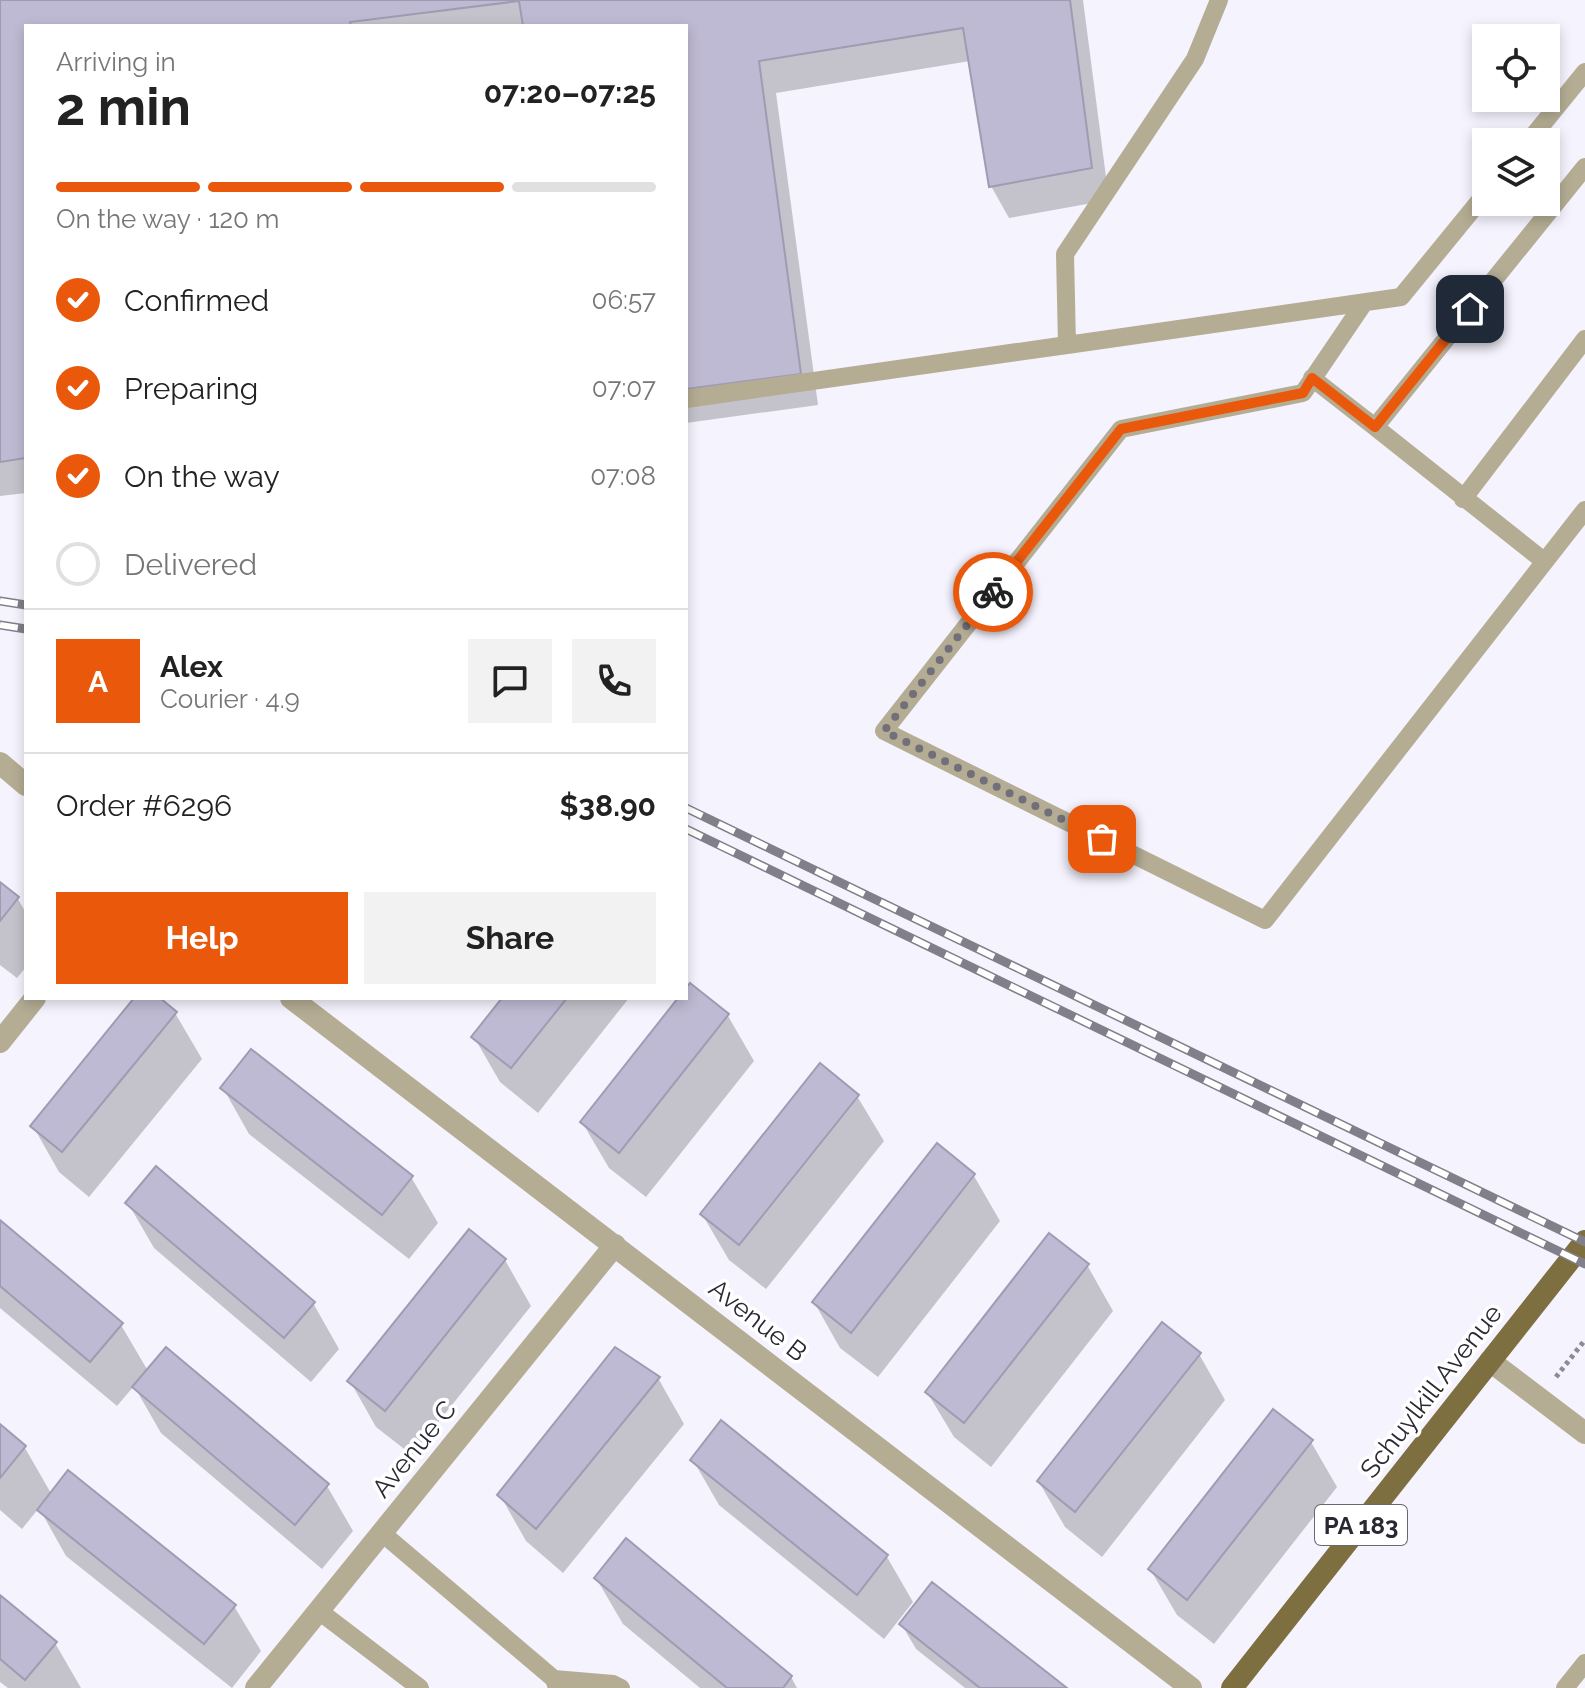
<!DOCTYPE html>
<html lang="en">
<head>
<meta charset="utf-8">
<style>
  :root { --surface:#fff; --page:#f2f2f2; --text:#222; --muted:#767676; --line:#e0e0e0; --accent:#ea580c }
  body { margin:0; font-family:Raleway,sans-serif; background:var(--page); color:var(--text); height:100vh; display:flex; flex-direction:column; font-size:30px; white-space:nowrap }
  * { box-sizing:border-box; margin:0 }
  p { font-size:26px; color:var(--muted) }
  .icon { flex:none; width:44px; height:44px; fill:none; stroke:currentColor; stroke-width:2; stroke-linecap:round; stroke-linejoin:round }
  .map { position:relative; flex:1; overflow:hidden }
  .panel { position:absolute; left:24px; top:24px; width:664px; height:976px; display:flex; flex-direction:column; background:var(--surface); border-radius:0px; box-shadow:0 4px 12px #0003 }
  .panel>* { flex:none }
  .fabs { position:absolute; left:1472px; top:24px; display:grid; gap:16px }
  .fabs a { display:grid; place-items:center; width:88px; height:88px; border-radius:0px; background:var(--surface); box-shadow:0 4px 12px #0003; font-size:40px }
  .pin { position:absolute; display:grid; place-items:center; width:68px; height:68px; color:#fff; margin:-34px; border-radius:16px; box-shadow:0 4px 12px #0006 }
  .courier { position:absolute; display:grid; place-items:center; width:80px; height:80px; margin:-40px; border:6px solid #ea580c; border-radius:50%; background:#fff; color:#222; box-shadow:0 2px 10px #0007 }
  .overview em { font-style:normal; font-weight:700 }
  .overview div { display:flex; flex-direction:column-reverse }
  .overview { display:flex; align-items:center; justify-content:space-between; height:136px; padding:0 32px }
  h1 { font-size:52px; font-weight:700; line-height:60px }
  .bar { display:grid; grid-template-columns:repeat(4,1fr); gap:12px 8px; align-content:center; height:96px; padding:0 32px }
  .bar i { height:10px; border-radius:6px; background:var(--line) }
  .bar .selected { background:var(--accent) }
  .bar p { grid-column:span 4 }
  .line { display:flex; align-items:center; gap:20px; padding:0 32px; border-top:2px solid var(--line) }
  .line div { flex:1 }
  .round { display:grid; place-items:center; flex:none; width:84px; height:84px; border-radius:0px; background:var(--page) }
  ol { padding:0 32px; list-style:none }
  li { display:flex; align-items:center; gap:24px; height:88px }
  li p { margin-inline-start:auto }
  li .icon { padding:8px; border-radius:50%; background:var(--accent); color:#fff; stroke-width:4 }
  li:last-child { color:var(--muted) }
  li i { width:44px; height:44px; border:4px solid var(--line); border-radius:50% }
  .cta { display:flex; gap:16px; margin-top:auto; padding:16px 32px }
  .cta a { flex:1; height:92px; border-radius:0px; background:var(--accent); color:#fff; font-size:32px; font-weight:700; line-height:92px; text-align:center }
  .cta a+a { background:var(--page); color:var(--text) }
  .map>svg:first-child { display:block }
</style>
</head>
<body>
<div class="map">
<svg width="1585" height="1688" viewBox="0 0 1585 1688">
  <rect width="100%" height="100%" fill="#f5f3fe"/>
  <path fill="#0003" d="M0 0H1083L1109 200 1009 218 991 186 970 61 776 93 818 405 686 423V26H26V493L0 496Z
    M0 884 18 899 26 913V967L17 978 0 965Z
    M686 991 728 1016 754 1061 646 1197 609 1168 582 1122 680 998H686Z
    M137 998H157L175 1013 202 1059 89 1197 59 1172 33 1126Z
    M505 998H629L538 1113 500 1082 474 1037Z
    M223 1088 411 1177 438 1223 409 1259 249 1134Z
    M857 1096 884 1141 766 1289 729 1260 702 1214Z
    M974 1176 1000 1221 878 1377 840 1348 814 1302Z
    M128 1203 313 1303 339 1349 311 1382 154 1248Z
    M0 1223 121 1325 148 1371 327 1486 353 1531 322 1569 161 1433 134 1386 117 1406 0 1308Z
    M505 1260 531 1306 412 1455 376 1427 350 1381Z
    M1087 1265 1113 1311 991 1467 954 1437 927 1392Z
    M1199 1354 1225 1400 1102 1557 1065 1527 1039 1482Z
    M658 1378 684 1424 563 1573 526 1541 500 1495Z
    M722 1423 887 1557 913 1602 884 1639 719 1505 693 1460Z
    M0 1426 25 1448 52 1495 234 1606 261 1651 232 1688 66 1556 39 1508 22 1529 0 1510Z
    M1311 1442 1337 1487 1214 1644 1177 1615 1150 1569Z
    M596 1578 791 1677 797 1688H700L623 1624Z
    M0 1598 55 1643 81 1688H8L0 1682Z
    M902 1625 1064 1688H965L916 1649Z"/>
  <path fill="#bfbad3" stroke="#a09bb3" stroke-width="2" d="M0 0H1070L1092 168 989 187 963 28 759 61 801 374 686 389V26H523L519 1 350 22 351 26H26V458L0 462Z
    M0 882 19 897 0 921Z
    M690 983 729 1014 619 1153 580 1122 678 998H686V988Z
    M134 998H160L177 1012 62 1152 30 1126Z
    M502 998H567L511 1068 471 1037Z
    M251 1049 413 1176 382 1215 220 1088Z
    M820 1063 859 1095 739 1245 700 1214Z
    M937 1143 975 1174 851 1333 812 1302Z
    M156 1166 315 1302 284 1338 125 1203Z
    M0 1220 123 1323 90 1362 0 1286Z
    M469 1229 506 1259 385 1411 347 1381Z
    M1049 1233 1089 1264 964 1423 925 1392Z
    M1162 1322 1201 1353 1075 1512 1037 1481Z
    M166 1347 329 1484 295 1525 132 1387Z
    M615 1347 660 1377 536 1529 497 1495Z
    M1273 1409 1313 1440 1187 1600 1148 1569Z
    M721 1420 888 1555 857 1595 690 1460Z
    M0 1424 26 1446 0 1478Z
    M68 1470 236 1605 204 1644 37 1510Z
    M626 1538 792 1676 783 1688H727L594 1578Z
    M932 1582 1067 1688H980L899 1624Z
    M0 1595 57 1642 25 1680 0 1659Z"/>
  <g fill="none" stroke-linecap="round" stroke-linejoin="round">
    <path stroke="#8d8b95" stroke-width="5" stroke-dasharray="4 4" stroke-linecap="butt" d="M1556 1377 1585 1340"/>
    <path stroke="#b4ac93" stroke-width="18" d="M1219 0 1195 59 1065 254 1067 345 1401 297 1486 193
      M1528 142 1585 72
      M1364 303 1303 393 1121 429 884 731 1265 920 1585 510
      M1312 378 1375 427 1585 167
      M686 399 1067 345
      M1375 427 1544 561
      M1463 499 1585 339
      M382 1533 554 1679 557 1688
      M319 1611 420 1688
      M554 1679 613 1684 621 1688
      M1565 1688 1585 1663"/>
    <path stroke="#b4ac93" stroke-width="22" d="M0 763 26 785
      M291 998 1191 1688
      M0 1042 35 998
      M1490 1361 1585 1433
      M256 1688 615 1245"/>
    <path stroke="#7e6f41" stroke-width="22" d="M1232 1688 1585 1241"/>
    <g stroke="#817f89" stroke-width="9">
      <path id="rail" d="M0 601 26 605
        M0 625 26 629
        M686 808 1585 1242
        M686 829 1585 1264"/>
    </g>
    <use href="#rail" stroke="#fff" stroke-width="6" stroke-dasharray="18" stroke-linecap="butt"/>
  </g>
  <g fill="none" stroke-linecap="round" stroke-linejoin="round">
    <path stroke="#716f79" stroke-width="8" stroke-dasharray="0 14.4" d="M993 592 884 731 1102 839"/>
    <path stroke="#ea580c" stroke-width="10" d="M993 592 1121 429 1303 393 1312 378 1375 427 1470 309"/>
  </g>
  <g text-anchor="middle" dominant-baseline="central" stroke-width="7" stroke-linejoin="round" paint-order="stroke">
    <rect fill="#fff" stroke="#6a686f" stroke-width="2" x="1315" y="1505" width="92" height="40" rx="6"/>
    <g font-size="24" font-weight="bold" fill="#2a2831">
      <text x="1361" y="1525">PA 183</text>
    </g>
    <g font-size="26" fill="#2a2831" stroke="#fff">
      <text transform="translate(758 1320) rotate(38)">Avenue B</text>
      <text transform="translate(1431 1391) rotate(-52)">Schuylkill Avenue</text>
      <text transform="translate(414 1449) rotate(-51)">Avenue C</text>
    </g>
  </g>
</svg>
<div class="fabs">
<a><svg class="icon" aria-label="locate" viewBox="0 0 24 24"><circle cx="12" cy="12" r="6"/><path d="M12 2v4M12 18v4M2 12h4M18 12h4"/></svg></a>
<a><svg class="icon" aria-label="layers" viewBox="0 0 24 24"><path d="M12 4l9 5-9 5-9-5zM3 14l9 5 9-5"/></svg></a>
</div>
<div class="pin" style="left:1102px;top:839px;background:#ea580c"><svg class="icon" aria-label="bag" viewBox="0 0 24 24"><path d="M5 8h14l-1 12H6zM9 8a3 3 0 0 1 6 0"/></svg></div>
<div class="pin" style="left:1470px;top:309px;background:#1f2937"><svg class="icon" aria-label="home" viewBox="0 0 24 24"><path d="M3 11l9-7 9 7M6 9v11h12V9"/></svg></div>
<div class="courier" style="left:993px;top:592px"><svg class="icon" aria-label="bike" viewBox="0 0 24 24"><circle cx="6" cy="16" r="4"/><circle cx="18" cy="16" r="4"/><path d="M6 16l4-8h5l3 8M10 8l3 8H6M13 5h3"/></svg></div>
<section class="panel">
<div class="overview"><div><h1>2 min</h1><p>Arriving in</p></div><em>07:20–07:25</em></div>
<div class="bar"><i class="selected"></i><i class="selected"></i><i class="selected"></i><i></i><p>On the way · 120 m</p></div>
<ol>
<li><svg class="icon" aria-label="check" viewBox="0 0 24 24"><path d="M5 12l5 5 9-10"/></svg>Confirmed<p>06:57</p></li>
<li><svg class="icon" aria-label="check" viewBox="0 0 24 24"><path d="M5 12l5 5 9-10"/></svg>Preparing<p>07:07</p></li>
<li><svg class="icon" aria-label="check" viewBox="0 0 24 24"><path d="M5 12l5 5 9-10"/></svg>On the way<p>07:08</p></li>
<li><i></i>Delivered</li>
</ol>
<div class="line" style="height:144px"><b class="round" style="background:var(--accent);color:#fff">A</b><div><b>Alex</b><p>Courier · 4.9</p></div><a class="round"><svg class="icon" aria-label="chat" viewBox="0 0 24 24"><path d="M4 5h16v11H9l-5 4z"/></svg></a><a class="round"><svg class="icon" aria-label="phone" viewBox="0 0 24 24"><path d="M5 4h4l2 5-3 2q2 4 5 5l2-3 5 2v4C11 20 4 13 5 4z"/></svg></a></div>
<div class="line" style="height:104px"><div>Order #6296</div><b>$38.90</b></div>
<div class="cta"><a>Help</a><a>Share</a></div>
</section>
</div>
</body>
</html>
